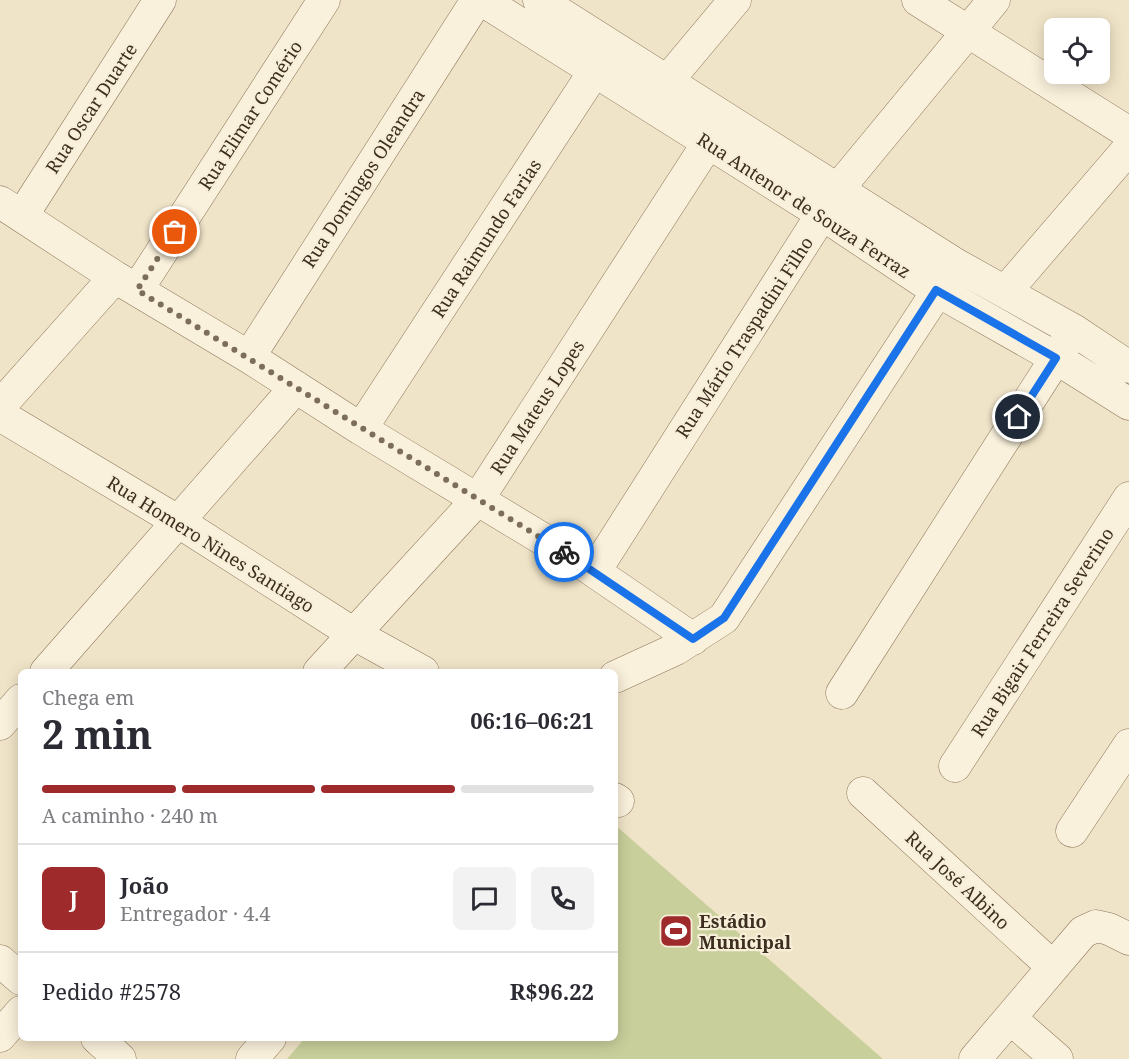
<!DOCTYPE html>
<html lang="pt">
<head>
<meta charset="utf-8">
<style>
  :root { --surface:#fff; --page:#f2f2f3; --text:#2b2b33; --muted:#7c7c81; --line:#e1e1e2; --accent:#9e2a2b }
  body { margin:0; font-family:"Noto Serif",serif; background:var(--page); color:var(--text); height:100vh; display:flex; flex-direction:column; font-size:22px; white-space:nowrap }
  * { box-sizing:border-box; margin:0 }
  p { font-size:20px; color:var(--muted) }
  .icon { flex:none; width:33px; height:33px; fill:none; stroke:currentColor; stroke-width:2; stroke-linecap:round; stroke-linejoin:round }
  .map { position:relative; flex:1; overflow:hidden }
  .sheet { position:absolute; left:18px; top:669px; width:600px; height:372px; display:flex; flex-direction:column; background:var(--surface); border-radius:9px; box-shadow:0 3px 15px #0003 }
  .sheet>* { flex:none }
  .fabs { position:absolute; left:1044px; top:18px; display:grid; gap:12px }
  .fabs a { display:grid; place-items:center; width:66px; height:66px; border-radius:9px; background:var(--surface); box-shadow:0 3px 15px #0003; font-size:30px }
  .pin { position:absolute; display:grid; place-items:center; width:51px; height:51px; color:#fff; margin:-26px; border:3px solid #fff; border-radius:50%; box-shadow:0 2px 6px #0007 }
  .courier { position:absolute; display:grid; place-items:center; width:60px; height:60px; margin:-30px; border:4px solid #1a73e8; border-radius:50%; background:#fff; color:#222; box-shadow:0 2px 8px #0007 }
  .summary em { font-style:normal; font-weight:700 }
  .summary div { display:flex; flex-direction:column-reverse }
  .summary { display:flex; align-items:center; justify-content:space-between; height:102px; padding:0 24px }
  h1 { font-size:39px; font-weight:700; line-height:45px }
  .bar { display:grid; grid-template-columns:repeat(4,1fr); gap:9px 6px; align-content:center; height:72px; padding:0 24px }
  .bar i { height:8px; border-radius:4px; background:var(--line) }
  .bar .current { background:var(--accent) }
  .bar p { grid-column:span 4 }
  .line { display:flex; align-items:center; gap:15px; padding:0 24px; border-top:2px solid var(--line) }
  .line div { flex:1 }
  .round { display:grid; place-items:center; flex:none; width:63px; height:63px; border-radius:9px; background:var(--page) }
  .map>svg:first-child { display:block }
</style>
</head>
<body>
<div class="map">
<svg width="1129" height="1059" viewBox="0 0 1129 1059">
  <rect width="100%" height="100%" fill="#f0e4c8"/>
  <path fill="#c9cf9b" d="M615 825 883 1059H287L305 1038H615Z"/>
  <g fill="none" stroke-linecap="round" stroke-linejoin="round">
    <g stroke="#8d765c" stroke-width="33">
      <path id="minor" d="M482 0 822 214 936 290 1056 358 1129 404
        M539 0 955 264 1075 331 1129 367
        M918 0 1129 133
        M668 80 735 0
        M0 202 115 277 249 357 361 429 579 561 693 639
        M22 216 160 0
        M137 290 324 0
        M1006 291 1129 148
        M249 357 477 0
        M0 406 115 277
        M0 415 179 522 354 634 423 672
        M361 429 605 55
        M595 571 838 189 994 0
        M46 672 296 387
        M319 672 478 499 719 126
        M615 677 676 649 724 618 948 275
        M842 693 1067 341
        M0 724 21 700
        M955 766 1129 498
        M863 793 1053 967
        M615 799 618 801
        M1072 831 1129 745
        M0 961 21 979
        M1010 1018 1057 1059
        M0 1036 21 1012
        M97 1038 120 1059
        M252 1059 270 1038
        M975 1059 1083 932 1096 926 1109 929 1129 939"/>
    </g>
    <use href="#minor" stroke="#faf1dc" stroke-width="32"/>
  </g>
  <g fill="none" stroke-linecap="round" stroke-linejoin="round">
    <path stroke="#7c6e5b" stroke-width="6" stroke-dasharray="0 10.8" d="M175 232 137 290 564 552"/>
    <path stroke="#1a73e8" stroke-width="8" d="M564 552 693 639 724 618 936 290 1056 358 1018 417"/>
  </g>
  <defs>
    <g id="stadium-square" transform="scale(1.725)"><rect x="-9" y="-9" width="18" height="18" rx="4" fill="#9e2a2b" stroke="#f7eed8"/><path d="M0-5a6.5 5 0 1 0 0 10a6.5 5 0 1 0 0-10ZM-3.5-1.8h7v3.6h-7Z" fill="#fff"/></g>
  </defs>
  <g fill-rule="evenodd">
    <use href="#stadium-square" x="676" y="931"/>
  </g>
  <g text-anchor="middle" dominant-baseline="central" stroke-width="4.5" stroke-linejoin="round" paint-order="stroke">
    <g font-size="18" fill="#3d2e20" stroke="#f7eed8">
      <text transform="translate(91 108) rotate(-57)">Rua Oscar Duarte</text>
      <text transform="translate(250 115) rotate(-57)">Rua Elimar Comério</text>
      <text transform="translate(363 178) rotate(-57)">Rua Domingos Oleandra</text>
      <text transform="translate(804 205) rotate(33)">Rua Antenor de Souza Ferraz</text>
      <text transform="translate(486 238) rotate(-57)">Rua Raimundo Farias</text>
      <text transform="translate(744 337) rotate(-57)">Rua Mário Traspadini Filho</text>
      <text transform="translate(537 407) rotate(-57)">Rua Mateus Lopes</text>
      <text transform="translate(211 544) rotate(32)">Rua Homero Nines Santiago</text>
      <text transform="translate(1042 632) rotate(-57)">Rua Bigair Ferreira Severino</text>
      <text transform="translate(958 880) rotate(43)">Rua José Albino</text>
    </g>
    <g font-size="18" font-weight="bold" fill="#3d2e20" stroke="#f7eed8" text-anchor="start">
      <text x="699" y="921">Estádio<tspan x="699" dy="21">Municipal</tspan></text>
    </g>
  </g>
</svg>
<div class="fabs">
<a><svg class="icon" aria-label="locate" viewBox="0 0 24 24"><circle cx="12" cy="12" r="6"/><path d="M12 2v4M12 18v4M2 12h4M18 12h4"/></svg></a>
</div>
<div class="pin" style="left:175px;top:232px;background:#ea580c"><svg class="icon" aria-label="bag" viewBox="0 0 24 24"><path d="M5 8h14l-1 12H6zM9 8a3 3 0 0 1 6 0"/></svg></div>
<div class="pin" style="left:1018px;top:417px;background:#1f2937"><svg class="icon" aria-label="home" viewBox="0 0 24 24"><path d="M3 11l9-7 9 7M6 9v11h12V9"/></svg></div>
<div class="courier" style="left:564px;top:552px"><svg class="icon" aria-label="bike" viewBox="0 0 24 24"><circle cx="6" cy="16" r="4"/><circle cx="18" cy="16" r="4"/><path d="M6 16l4-8h5l3 8M10 8l3 8H6M13 5h3"/></svg></div>
<section class="sheet">
<div class="summary"><div><h1>2 min</h1><p>Chega em</p></div><em>06:16–06:21</em></div>
<div class="bar"><i class="current"></i><i class="current"></i><i class="current"></i><i></i><p>A caminho · 240 m</p></div>
<div class="line" style="height:108px"><b class="round" style="background:var(--accent);color:#fff">J</b><div><b>João</b><p>Entregador · 4.4</p></div><a class="round"><svg class="icon" aria-label="chat" viewBox="0 0 24 24"><path d="M4 5h16v11H9l-5 4z"/></svg></a><a class="round"><svg class="icon" aria-label="phone" viewBox="0 0 24 24"><path d="M5 4h4l2 5-3 2q2 4 5 5l2-3 5 2v4C11 20 4 13 5 4z"/></svg></a></div>
<div class="line" style="height:78px"><div>Pedido #2578</div><b>R$96.22</b></div>
</section>
</div>
</body>
</html>
